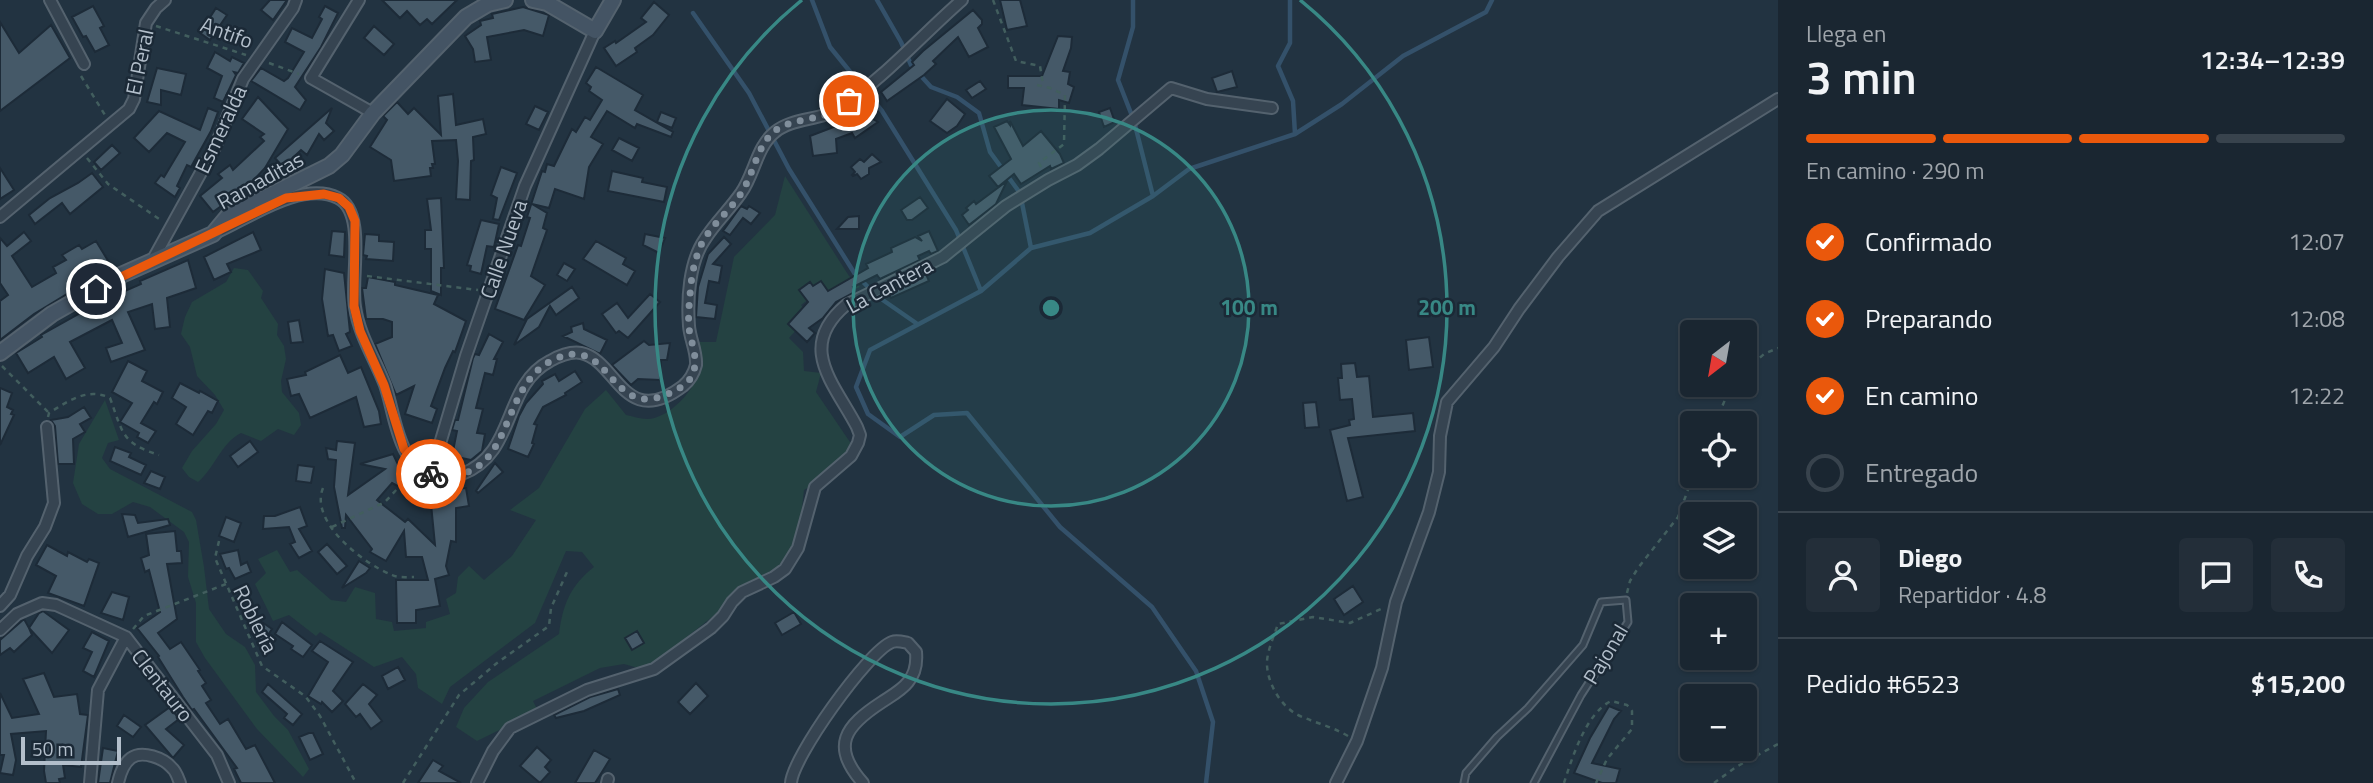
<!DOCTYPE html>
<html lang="es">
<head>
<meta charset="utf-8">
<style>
  :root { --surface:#1a2631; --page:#232e39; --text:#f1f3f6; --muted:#9fa5ab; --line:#38434d; --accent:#ea580c }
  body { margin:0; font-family:"Titillium Web",sans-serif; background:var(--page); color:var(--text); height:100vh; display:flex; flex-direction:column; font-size:26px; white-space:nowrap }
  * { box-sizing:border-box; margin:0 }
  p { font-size:23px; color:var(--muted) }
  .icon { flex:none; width:38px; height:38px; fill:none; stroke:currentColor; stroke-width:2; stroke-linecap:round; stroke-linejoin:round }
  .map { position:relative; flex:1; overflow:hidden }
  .details { display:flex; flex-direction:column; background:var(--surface); width:595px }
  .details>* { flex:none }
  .needle { width:46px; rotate:211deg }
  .buttons { position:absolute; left:1680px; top:320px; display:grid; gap:14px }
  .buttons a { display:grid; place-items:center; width:77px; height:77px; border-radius:7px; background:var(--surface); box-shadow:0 2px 5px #0004,0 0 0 2px var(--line); font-size:35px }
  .scale { position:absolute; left:21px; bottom:18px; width:100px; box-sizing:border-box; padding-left:7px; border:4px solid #b3bfcb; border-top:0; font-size:19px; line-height:24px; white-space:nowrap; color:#b3bfcb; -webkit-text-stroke:5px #1b2936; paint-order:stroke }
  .pin { position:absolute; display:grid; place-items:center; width:60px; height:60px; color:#fff; margin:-30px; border:4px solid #fff; border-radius:50%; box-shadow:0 2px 7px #0007 }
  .courier { position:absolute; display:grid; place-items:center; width:70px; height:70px; margin:-35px; border:5px solid #ea580c; border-radius:50%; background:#fff; color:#222; box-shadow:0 2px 9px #0007 }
  .overview em { font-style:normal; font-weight:600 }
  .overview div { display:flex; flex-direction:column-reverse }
  .overview { display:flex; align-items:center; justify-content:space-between; height:119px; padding:0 28px }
  h1 { font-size:46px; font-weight:600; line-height:52px }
  .bar { display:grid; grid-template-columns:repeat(4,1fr); gap:10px 7px; align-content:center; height:84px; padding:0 28px }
  .bar i { height:9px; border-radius:5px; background:var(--line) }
  .bar .active { background:var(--accent) }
  .bar p { grid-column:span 4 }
  .line { display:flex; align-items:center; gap:18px; padding:0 28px; border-top:2px solid var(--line) }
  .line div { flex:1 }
  .round { display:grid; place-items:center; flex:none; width:74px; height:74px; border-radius:7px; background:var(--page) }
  ol { padding:0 28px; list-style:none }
  li { display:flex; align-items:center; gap:21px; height:77px }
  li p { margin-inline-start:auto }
  li .icon { padding:7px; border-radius:50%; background:var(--accent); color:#fff; stroke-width:4 }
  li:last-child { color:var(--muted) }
  li i { width:38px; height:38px; border:4px solid var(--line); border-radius:50% }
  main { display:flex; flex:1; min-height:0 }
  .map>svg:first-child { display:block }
</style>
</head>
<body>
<main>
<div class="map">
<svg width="1778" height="783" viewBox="0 0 1778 783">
  <rect width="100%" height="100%" fill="#223341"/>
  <path fill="#244242" d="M785 176 849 276 860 287C849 292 829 298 819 291L801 305 809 316 789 338 803 352 804 371 821 373 816 392 854 448 835 472 804 490 796 559 784 577 740 595 645 670 624 664 600 668 533 701 538 711 477 741 456 727 464 708 488 682 559 634C563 604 570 586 594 567L582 552 566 551 535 623 450 687 442 704 418 688 416 674 402 657 374 667 320 632 316 636 289 615 273 621 255 584 266 573 258 559 277 550 290 572 297 570 331 600 346 602 355 587 375 593 376 619 392 622 394 631 426 628V622L450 614 446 599 456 593 458 577 469 566 484 580 512 556 536 520 510 510 539 488 585 409 606 390 626 415C632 416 640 419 647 419 669 419 696 389 700 369 702 361 699 350 698 342H716L734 257 775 215Z
    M234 268 248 270 263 291 261 298 278 324 277 335 284 346 286 359 281 381 282 392 299 413 301 425 294 435 278 429 261 441 241 433C221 443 214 469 198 482L189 477 182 468 192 451 216 424 224 410 215 395 197 376 190 347 181 334 185 317 192 302 226 282Z
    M105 400 119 440 108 443 102 458 110 469 192 512 196 520 204 567 209 609 226 634 245 647 255 665 256 692 274 716 288 730 309 769 303 777 257 729 205 658 196 642V603L188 577 189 542 184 532 150 507 133 502 112 514H98L82 504 73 483 79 444Z"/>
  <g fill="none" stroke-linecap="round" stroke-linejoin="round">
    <path stroke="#34516a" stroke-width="4.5" d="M812 0 830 47 882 111 956 230 981 291
      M877 0 901 42 911 65 931 87 957 97 979 113 990 152 1020 193 1031 248
      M1133 0V27L1118 80 1134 121 1153 196
      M1290 0V43L1278 66 1293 101 1295 134
      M693 13 749 93 789 169 855 274 877 296 916 323
      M1206 783 1213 722 1196 671 1152 607 1060 527 967 413 934 415 900 437 868 414 856 387 870 350 981 291 1031 248 1090 233 1153 196 1189 169 1295 134 1342 104 1403 56 1486 12 1492 0"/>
  </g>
  <path fill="#455968" stroke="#1d2b38" stroke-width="2" fill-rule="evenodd" d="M270 0H287L273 20 261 10Z
    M382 0H457L432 24 427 19 420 25 407 11 400 18Z
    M1000 0H1020L1027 26 1007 30Z
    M654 2 669 15 653 35 635 48 637 52 616 66 604 48 615 41 616 43 646 22 641 18Z
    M93 6 104 26 100 28 109 45 95 52 86 36 83 37 72 17Z
    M325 6 338 13 321 47 295 87 306 100 300 110 251 81 261 68 284 81 288 78 304 52 285 42 292 28 312 38 322 19 319 17Z
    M523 7 549 15 543 36 524 30 487 37 491 60 475 62 473 49 465 36 481 25 480 21 493 18 492 14Z
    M216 8 227 15 210 40 200 33Z
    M973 10 982 20V24L978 28 988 47 969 57 958 37 933 61 936 64 924 75 887 101 881 92 914 65 912 62 923 51Z
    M0 22 19 53 51 25 70 58 0 111Z
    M374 26 394 44 384 55 364 38Z
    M1058 36 1072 37 1071 48 1063 71 1070 72 1068 84 1074 87 1069 103 1059 100V109L1022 105 1024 88H1008V76H1042Z
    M215 52 230 61 232 57 244 63 238 73 234 72 236 75 223 102 214 98 222 76 207 68Z
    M596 67 643 95 635 110 673 132 671 137 637 124 635 128 607 111 591 137 603 144 589 167 584 199 555 189 549 208 532 204 547 213 543 228 547 230 531 276 545 285 524 320 495 309 518 245 521 246 530 218 527 217 542 171 545 172 547 164 554 166 572 129 576 132 585 117 590 120 602 100 589 91 591 87 586 83Z
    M157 68 186 74 181 95 161 90V105L147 102Z
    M1232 71 1237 87 1217 92 1212 78Z
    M980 81 986 89 972 98 966 90Z
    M453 94 456 125 483 119 486 134 473 137 474 160 471 161 470 200 456 199 458 161 456 140 432 141 435 164H432L433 168H430L431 176 394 181 391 160 370 147 387 120 383 116 397 102 408 114 414 108 441 135 438 96Z
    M258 97 288 129 265 168 246 188 213 212 200 196 222 178 218 174 230 165 233 170 264 141 260 137 264 134 242 119Z
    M947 99 965 114 957 126 947 133 930 121Z
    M535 106 548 112 539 130 526 124Z
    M208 108 218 112 211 131 191 167 187 165 177 186 180 188 175 197 155 183 161 175 164 177 185 142 167 133 149 152 134 138 159 111 200 130Z
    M332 108 326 123 334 131 324 140 319 134 307 155 301 150 283 167 275 158Z
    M1110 108 1115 122 1104 127 1099 112Z
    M661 112 676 118 672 128 657 122Z
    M864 114 878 122 855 138 852 133 836 139 837 153 813 156 810 136 844 123 845 126Z
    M1007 121 1010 125V121L1023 146 1041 131 1060 154 1064 163 1051 169 1050 166 1021 184 1014 174 998 187 989 176 1011 159 994 127Z
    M619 138 639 148 632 161 612 150Z
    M112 145 120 153 101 170 94 162Z
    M872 154 881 162 869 168V174L861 179 857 174 853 176 852 175 855 172 851 167 860 159 864 162Z
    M501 167 517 173 499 220 493 219 497 198 491 195Z
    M0 168 14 190 0 199Z
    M612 171 643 178 642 182 667 187 664 202 608 191Z
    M92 173 103 187 70 214 62 203 35 224 29 215 50 198 78 183Z
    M1007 181 996 204 969 225 962 215 968 210 966 208 974 201 976 204Z
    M920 197 928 208 912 220H907L901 210Z
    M441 198 444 268H441V295L431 291V249H425V230H431L427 199Z
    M741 206 747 209 749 206 760 213 751 224 743 218 730 235 723 231Z
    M859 216V229H837L848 217Z
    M481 220 499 224 494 247 487 246 481 274 470 271 471 266 467 265Z
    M332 231 345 232 344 257 329 255Z
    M929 231 938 251 931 254 929 251 918 256 920 260 880 279 877 275 853 287 855 292 836 302 823 318 809 328 815 333 807 342 788 324 808 302 799 290 810 282 813 286 821 281 828 291 868 268 866 264 892 252 891 248 915 237 922 241 918 236Z
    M24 232 31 241 12 256 32 287 56 273 53 267 66 260 62 255 79 245 82 249 96 241 110 264 95 272 97 274 80 286 34 314 0 340V301L8 295 0 283V238L7 246Z
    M253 232 261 250 227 264 231 272 214 280 204 257Z
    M365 234 379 235V241L394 242 393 261 366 259 367 256 363 255Z
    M645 234 665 238 659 253 643 245Z
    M724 237 731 244 713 264 722 266 719 283 709 281 705 303 717 305 715 319 696 317 698 287 708 254Z
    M596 241 626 258 623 264 635 271 627 285 583 259Z
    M188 260 196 288 167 298 170 327 155 329 152 304 128 312 145 350 111 362 106 348 122 343 112 320 70 342 85 368 66 379 54 357 28 373 16 353 42 337 41 335 102 301 141 284 140 281Z
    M564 263 575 269 567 281 557 275Z
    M325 269 344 273 350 332 346 334 352 346 339 351 333 335 328 336 322 299Z
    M926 274 929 281 891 298 888 293Z
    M368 277 395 282V285L438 295 434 304 466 321 455 352 453 351 445 368 431 406 437 409 432 423 405 414 414 386 396 395 375 344 392 337V322L383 319H366L362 288H366Z
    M572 287 579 298 556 315 550 306 539 327 514 345 527 319Z
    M650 294 660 302 628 338 619 331 616 333 602 314 617 303 628 318Z
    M299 320 303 342 291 343 288 322Z
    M583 323 584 329 607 340 600 354 563 336 572 332 571 327Z
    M489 334 503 342 494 359H497L493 375 485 373 476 408 483 409 477 433 485 434 482 451 471 460 452 456 457 431 452 430 455 420H458L473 358 475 354 479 355Z
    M1429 337 1433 367 1409 370 1406 340Z
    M644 341 649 345 670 343 667 360H661L660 380 638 379 631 385 612 365Z
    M340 355 348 373 361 367 379 411 381 424 364 427 356 397 310 418 299 394 291 396 287 379 306 375 305 372Z
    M128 361 147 371 142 381 163 392 157 404 154 402 141 423 156 431 148 443 137 437 139 433 120 422 132 403 112 392Z
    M1355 363 1357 377 1369 376 1373 417 1413 413 1415 431 1348 438 1363 497 1347 501 1330 430 1350 425 1349 420 1354 419 1352 399 1340 400 1338 378H1342L1341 364Z
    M575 371 582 382 565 393 566 395 543 407 534 424 537 425 532 443 534 444 528 457 508 449 519 416 526 403 543 384 542 381 555 374 559 381Z
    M180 383 199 393 200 391 218 401 212 413 208 411 193 435 176 424 186 407 172 398Z
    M0 388 12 393 7 407 13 410 11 414 14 415 0 445Z
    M1316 402 1319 427 1305 428 1303 403Z
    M84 407 91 418 80 424 85 432 73 439 74 464H58L55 426 51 420 68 417Z
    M250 441 258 452 238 467 230 456Z
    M337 441 355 443 348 495 385 469 360 464 393 454 403 475 434 491 466 488 469 506 456 508V542L451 541 446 566 449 575 435 579 440 606 416 610V623H397L396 580H428L422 557H406L404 531 386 561 370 552 372 549 346 515 345 528H342L334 487 336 460 328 459 326 448 336 450ZM392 483 431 504 435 545 408 519 405 522 377 500Z
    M115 447 131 453 129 457 146 465 141 475 110 461Z
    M495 463 503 472 478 493 476 491Z
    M298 465 314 467 311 483 296 481Z
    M151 471 165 477 160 489 144 483Z
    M300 507 307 526 299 529 312 551 299 558 290 544 295 542 289 527 263 529 264 516H275Z
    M122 514 135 515 138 523 168 519 170 525 128 537Z
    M226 517 241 523 234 542 219 536Z
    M175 531 177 551H181L182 563 167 564 177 619 158 633 170 649 181 642 200 670 198 671 206 683 202 686 211 700 206 703 220 724 228 719 246 749 255 745 275 783H241L234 769 237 768 194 709 192 710 183 697 158 657 159 656 137 628 160 612 149 570 145 572 141 558 149 555 146 534Z
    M327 544 347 566 337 574 318 552Z
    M47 545 67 556 68 552 87 562 89 559 99 563 84 606 48 593 56 576 36 565Z
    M238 550 241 565 247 562 251 572 235 579 229 568 226 569 220 554Z
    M359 561 370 568 366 573 342 588Z
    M1353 586 1363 602 1344 615 1334 599Z
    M112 592 129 597 123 620 101 613Z
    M43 611 69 630 52 653 29 628 32 635 14 652 10 648 0 655V640L24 619 29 628 39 613Z
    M794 612 801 624 782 635 775 623Z
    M259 620 272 629 263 642 250 633Z
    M282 622 312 645 303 657 291 649 293 646 275 634Z
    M637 631 644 643 632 650 625 638Z
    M92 632 109 641 94 677 83 671 92 652 83 648Z
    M320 641 353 662 333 691 343 701 332 712 322 702 321 704 308 696 328 662 312 651Z
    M398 667 405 680 388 689 382 676Z
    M44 673 54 697 77 694 80 714 88 715 81 767 63 765 65 778 59 779 60 783H46L44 771 46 731 11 734 16 760 13 775 0 773 4 755H0V693L12 718 39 714 23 679Z
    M696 683 708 696 690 714 678 702Z
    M268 684 302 714 293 725 284 718 287 714 262 692Z
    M363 684 377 695 369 704 382 721 371 729 360 714 356 717 345 704Z
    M618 689 620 695 584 711 556 718 554 715 590 697Z
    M1609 706 1621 711 1614 719 1592 763 1620 769 1616 783H1602L1574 773 1590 738Z
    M170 707 179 719 166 729 184 745 173 758 145 725Z
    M124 715 141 727 133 737 117 726Z
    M309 733H313L323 754 310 760 299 737Z
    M537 747 551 760 545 767 550 772 540 783 520 766Z
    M103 748 118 751 110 783H98Z
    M594 750 610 759 602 772 595 783H575Z
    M433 760 443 766 439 771 461 783H418Z"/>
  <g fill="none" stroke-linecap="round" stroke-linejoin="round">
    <g stroke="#54626e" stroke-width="9">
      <path id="lane" d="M1464 783 1466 773 1497 737 1528 708 1583 645 1601 602 1626 600 1628 622 1581 695 1534 783"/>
    </g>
    <g stroke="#54626e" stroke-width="14">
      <path id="street" d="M50 0 84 64
        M359 0 311 78 373 113
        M0 217 129 109 134 99 146 23 156 8 165 0
        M217 232C249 218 302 180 338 198 367 212 350 279 355 307 359 335 375 359 385 385 396 417 397 467 436 475 446 477 452 477 462 474 517 453 502 386 550 361 559 356 570 351 581 353 617 360 624 431 683 386 689 381 694 373 696 365 697 352 690 339 689 326 687 299 689 262 705 239 715 223 730 209 741 193 754 175 757 146 775 132 793 117 822 121 841 107 885 77 922 35 962 0
        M151 263 215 147 243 79 293 8 296 0
        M431 474 466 356 525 186 595 31
        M0 606 10 595 27 556 45 527 54 503 47 427
        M0 630 17 614 42 603 56 605 126 637 217 755 229 783
        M90 783 98 690 126 637
        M118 783C120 774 123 764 131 758 142 750 164 758 172 768 176 771 178 778 180 783
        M477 783 493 751 510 728 587 690 654 669 711 628 723 616 732 602 742 592 774 577 785 569 798 548 815 487 851 456 858 443 860 435 857 427C834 383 796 347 846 305L943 257 1006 206 1048 180 1077 165 1099 149 1171 88 1207 99 1272 108
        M607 783 608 779
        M791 783C792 758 868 651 892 642 897 640 903 642 908 643L916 652C917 663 916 673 908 682 902 690 891 696 882 702 845 726 830 746 863 783
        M1336 783 1357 741 1382 668 1396 602 1429 512 1439 472 1440 436 1447 402 1494 347 1519 309 1558 257 1598 211 1778 99"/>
    </g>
    <g stroke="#54626e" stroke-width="18">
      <path id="secondary" d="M533 0 547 3 595 31 613 0
        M0 353 52 314 119 276 213 234 228 216 329 166 342 155 373 113 466 17 488 4 505 0"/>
    </g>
    <path stroke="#425e5e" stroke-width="2.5" stroke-dasharray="5 5" stroke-linecap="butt" d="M993 0 1016 61 1040 66 1043 84
      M156 26 246 55
      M269 63 299 74
      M81 76 105 115
      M1037 85 1050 88 1065 95 1064 144 1039 163 1043 171
      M87 158 108 184 162 221
      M367 276 478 290
      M2 366 49 413
      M1745 371 1764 354 1778 348
      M48 417 49 413C68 401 88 387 110 398 123 433 121 443 159 455
      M1715 424 1731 385
      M323 488C309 522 364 564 392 575 398 578 407 577 414 577
      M332 527 385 502 412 473
      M219 541 215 558 262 666 305 696 320 716 356 783
      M1627 593 1630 581 1638 568 1678 517 1693 476
      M133 629 144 616 226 584
      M1348 736C1331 726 1315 723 1298 715 1280 706 1266 681 1267 661 1268 649 1274 636 1278 624L1313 617 1350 623 1381 609
      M403 783 459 695 497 663 549 626 551 608 567 572
      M1564 783C1572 758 1586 713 1611 701L1627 705 1632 711V729L1607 759 1596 783
      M1714 783 1736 767 1778 744"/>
    <use href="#lane" stroke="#364451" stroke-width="5"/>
    <use href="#street" stroke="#364451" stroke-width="10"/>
    <use href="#secondary" stroke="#445464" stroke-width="14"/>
  </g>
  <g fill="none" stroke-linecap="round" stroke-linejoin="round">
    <path stroke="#808e9b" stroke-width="7" stroke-dasharray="0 12.6" d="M431 474C516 489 496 389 551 361 612 329 607 421 668 394 676 390 685 386 690 379 701 362 691 345 689 328 688 317 689 306 690 296 691 278 694 261 701 245 711 224 732 210 743 190 754 172 758 143 776 130 794 118 818 120 837 111 841 109 846 104 849 101"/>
    <path stroke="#ea580c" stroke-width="9" d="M96 289 286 198 324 194 339 198 349 207 355 221 354 306 360 331 384 385 404 449 418 467 431 474"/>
  </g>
  <circle cx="1051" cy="308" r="198" fill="#388885" fill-opacity=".12"/>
  <g fill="none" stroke="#388885" stroke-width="3.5">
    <circle cx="1051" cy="308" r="198"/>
    <path d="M1300 0A396 396 0 1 1 802 0"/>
  </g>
  <g text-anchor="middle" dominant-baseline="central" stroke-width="5" stroke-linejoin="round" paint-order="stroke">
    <g font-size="21" fill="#b3bfcb" stroke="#1b2936">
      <text transform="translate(227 32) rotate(20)">Antifo</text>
      <text transform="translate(139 62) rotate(-78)">El Peral</text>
      <text transform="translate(220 129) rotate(-65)">Esmeralda</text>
      <text transform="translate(260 180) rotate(-29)">Ramaditas</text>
      <text transform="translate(503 249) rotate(-71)">Calle Nueva</text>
      <text transform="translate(889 285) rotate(-28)">La Cantera</text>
      <text transform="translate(256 619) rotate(64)">Roblería</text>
      <text transform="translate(1605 654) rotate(-59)">Pajonal</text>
      <text transform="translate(163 685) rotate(52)">Clentauro</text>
    </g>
  </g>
  <circle cx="1051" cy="308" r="10" fill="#388885" stroke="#1b2936" stroke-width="3.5"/>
  <g font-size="21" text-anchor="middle" font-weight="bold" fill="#388885" stroke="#1b2936" stroke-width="5" stroke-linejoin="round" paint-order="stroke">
    <text x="1249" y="315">100 m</text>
    <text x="1447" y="315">200 m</text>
  </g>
</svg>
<div class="buttons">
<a><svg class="needle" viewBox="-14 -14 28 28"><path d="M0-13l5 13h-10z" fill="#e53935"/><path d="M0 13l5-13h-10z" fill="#9fa5ab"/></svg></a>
<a><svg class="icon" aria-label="locate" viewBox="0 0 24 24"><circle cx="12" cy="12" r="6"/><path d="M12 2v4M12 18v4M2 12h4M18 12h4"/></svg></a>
<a><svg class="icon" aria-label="layers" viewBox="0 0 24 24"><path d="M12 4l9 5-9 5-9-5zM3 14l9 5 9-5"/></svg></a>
<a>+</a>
<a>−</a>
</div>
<div class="scale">50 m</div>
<div class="pin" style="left:849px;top:101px;background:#ea580c"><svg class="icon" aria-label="bag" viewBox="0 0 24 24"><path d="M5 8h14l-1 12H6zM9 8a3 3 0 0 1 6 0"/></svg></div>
<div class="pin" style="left:96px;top:289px;background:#1f2937"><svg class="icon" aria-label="home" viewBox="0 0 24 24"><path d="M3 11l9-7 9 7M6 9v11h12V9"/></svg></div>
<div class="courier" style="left:431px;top:474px"><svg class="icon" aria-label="bike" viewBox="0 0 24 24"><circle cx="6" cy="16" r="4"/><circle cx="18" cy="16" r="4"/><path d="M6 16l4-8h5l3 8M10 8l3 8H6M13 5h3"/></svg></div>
</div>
<section class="details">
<div class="overview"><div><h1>3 min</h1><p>Llega en</p></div><em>12:34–12:39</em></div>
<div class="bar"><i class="active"></i><i class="active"></i><i class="active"></i><i></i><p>En camino · 290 m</p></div>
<ol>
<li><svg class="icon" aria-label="check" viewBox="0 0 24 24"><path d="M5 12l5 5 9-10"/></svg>Confirmado<p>12:07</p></li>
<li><svg class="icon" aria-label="check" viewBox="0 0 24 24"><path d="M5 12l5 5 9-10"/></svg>Preparando<p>12:08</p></li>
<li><svg class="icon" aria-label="check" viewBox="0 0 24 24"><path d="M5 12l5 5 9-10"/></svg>En camino<p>12:22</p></li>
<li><i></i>Entregado</li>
</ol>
<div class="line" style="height:126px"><a class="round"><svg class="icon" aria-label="person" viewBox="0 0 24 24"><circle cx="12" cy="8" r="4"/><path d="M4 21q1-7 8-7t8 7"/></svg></a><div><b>Diego</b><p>Repartidor · 4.8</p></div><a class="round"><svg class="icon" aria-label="chat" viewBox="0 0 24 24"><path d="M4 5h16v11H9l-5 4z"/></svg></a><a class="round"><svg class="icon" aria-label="phone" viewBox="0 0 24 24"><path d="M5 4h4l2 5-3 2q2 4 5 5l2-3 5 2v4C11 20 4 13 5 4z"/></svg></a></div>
<div class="line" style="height:91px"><div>Pedido #6523</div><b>$15,200</b></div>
</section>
</main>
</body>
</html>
